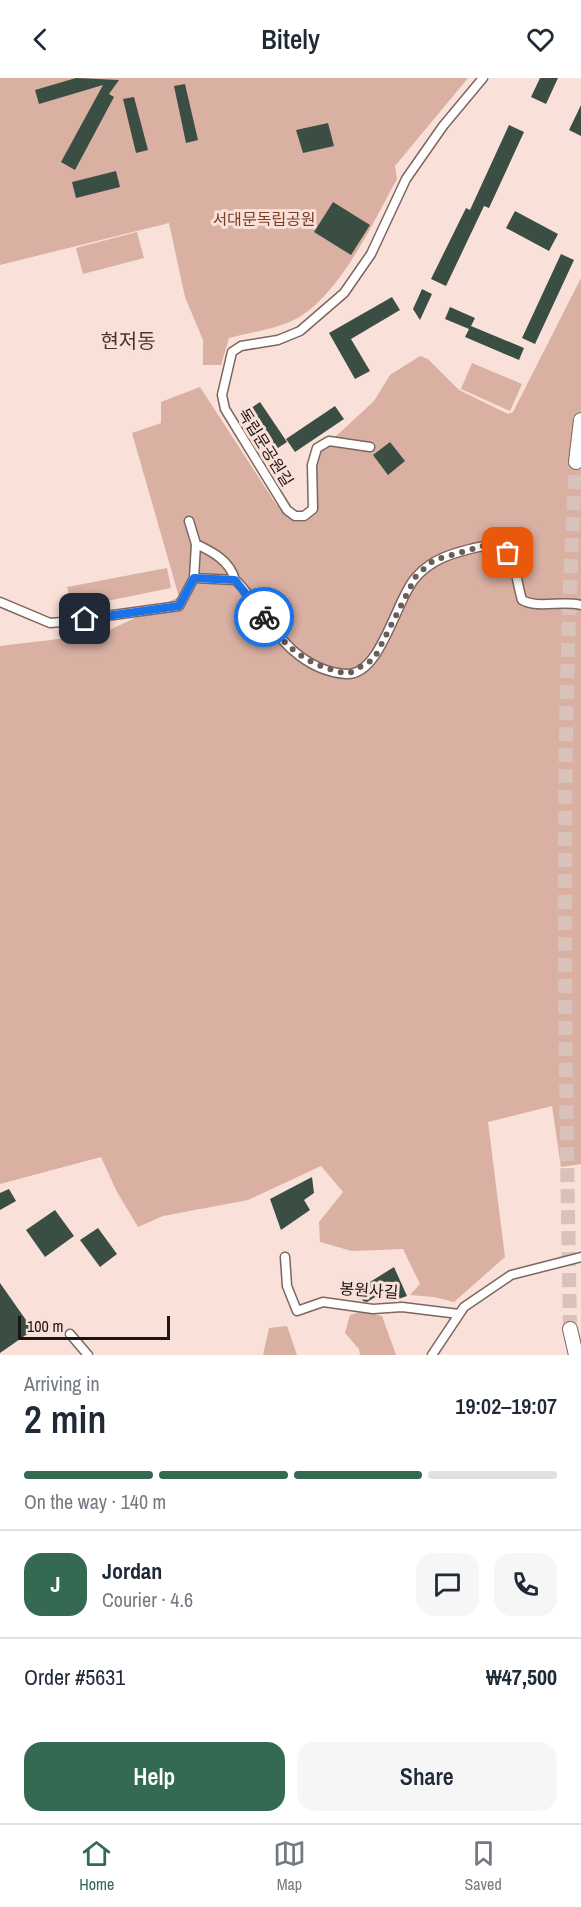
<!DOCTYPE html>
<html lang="en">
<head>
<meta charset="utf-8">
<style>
  :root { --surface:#fff; --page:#f6f6f7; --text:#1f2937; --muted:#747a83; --line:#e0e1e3; --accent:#346a51 }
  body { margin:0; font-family:"Archivo Narrow","Noto Sans KR",sans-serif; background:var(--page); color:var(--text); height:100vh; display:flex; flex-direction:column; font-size:22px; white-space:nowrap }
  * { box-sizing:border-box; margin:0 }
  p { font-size:20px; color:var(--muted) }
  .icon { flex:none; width:33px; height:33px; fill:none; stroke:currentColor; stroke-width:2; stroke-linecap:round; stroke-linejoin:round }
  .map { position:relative; height:1277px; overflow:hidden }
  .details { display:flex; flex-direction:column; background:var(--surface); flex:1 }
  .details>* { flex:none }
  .scale { position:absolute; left:18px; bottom:15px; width:152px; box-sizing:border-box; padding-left:6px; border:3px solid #1d1512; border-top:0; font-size:16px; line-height:21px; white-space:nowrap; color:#1d1512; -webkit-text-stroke:4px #f9e0d8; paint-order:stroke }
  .pin { position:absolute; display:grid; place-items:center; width:51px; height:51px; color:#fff; margin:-26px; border-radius:12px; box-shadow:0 3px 9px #0006 }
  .courier { position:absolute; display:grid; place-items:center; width:60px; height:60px; margin:-30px; border:4px solid #1a73e8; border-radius:50%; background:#fff; color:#222; box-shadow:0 2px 8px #0007 }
  .head em { font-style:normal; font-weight:600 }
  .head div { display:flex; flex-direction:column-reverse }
  .head { display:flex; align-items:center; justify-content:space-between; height:102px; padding:0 24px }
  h1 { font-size:39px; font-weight:600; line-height:45px }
  .bar { display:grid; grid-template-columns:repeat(4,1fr); gap:9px 6px; align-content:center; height:72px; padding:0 24px }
  .bar i { height:8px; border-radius:4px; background:var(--line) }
  .bar .active { background:var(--accent) }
  .bar p { grid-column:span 4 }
  .line { display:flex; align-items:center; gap:15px; padding:0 24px; border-top:2px solid var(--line) }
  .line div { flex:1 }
  .round { display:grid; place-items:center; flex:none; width:63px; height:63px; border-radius:18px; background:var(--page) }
  .cta { display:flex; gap:12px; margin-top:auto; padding:12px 24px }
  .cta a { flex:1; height:69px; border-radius:18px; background:var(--accent); color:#fff; font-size:24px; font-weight:600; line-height:69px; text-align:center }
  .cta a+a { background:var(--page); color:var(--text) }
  header { display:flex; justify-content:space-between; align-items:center; height:78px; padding:0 24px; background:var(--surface); font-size:27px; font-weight:600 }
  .dock { display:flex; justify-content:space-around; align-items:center; height:84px; border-top:2px solid var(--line); background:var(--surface); font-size:16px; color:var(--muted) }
  .dock a { display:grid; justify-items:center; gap:3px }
  .dock .active { color:var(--accent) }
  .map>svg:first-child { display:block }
</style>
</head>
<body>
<header><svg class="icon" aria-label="back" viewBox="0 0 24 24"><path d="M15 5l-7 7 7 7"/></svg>Bitely<svg class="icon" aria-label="heart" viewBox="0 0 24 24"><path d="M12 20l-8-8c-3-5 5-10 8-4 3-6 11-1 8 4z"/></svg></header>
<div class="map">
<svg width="581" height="1277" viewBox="0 0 581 1277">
  <rect width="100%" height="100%" fill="#f9e0d8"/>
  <path fill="#d9b0a2" d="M0 0H468L395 88 397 101C373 144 336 227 287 245 269 252 248 255 229 260L221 287H203V262L185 219 169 145 0 187Z
    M137 154 144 180 83 196 76 170Z
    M581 200V1086L561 1089 552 1028 488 1044 505 1179 454 1224 434 1219 410 1217 420 1206 403 1171 352 1173 320 1164 319 1144 343 1114 321 1088 248 1122 163 1138 138 1149 117 1114 101 1079 0 1106V568L101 556 179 519 132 355 161 345V324L200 309 276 426 293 443 303 444 316 432 315 387 320 373 374 323 390 297 420 278 428 281 459 312 508 336 513 334Z
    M472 285 522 306 510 333 461 311Z
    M167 490 171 510 72 530 67 509Z
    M363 1233 382 1238 396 1277H360L359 1271 345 1255 350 1237Z
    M287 1248 297 1277H263L269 1250Z"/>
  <path fill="#3b4e44" d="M76 0 119 2 109 16 114 19 75 92 61 84 103 7 39 26 35 12Z
    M540 0H558L546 26 531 19Z
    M185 6 198 62 186 65 174 8Z
    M134 19 148 72 136 75 123 21Z
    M581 27V58L569 52Z
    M328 45 334 68 303 75 296 52Z
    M509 47 524 54 489 130 484 128 446 208 431 201 466 130 470 132Z
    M116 93 120 109 76 120 72 104Z
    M333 124 370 147 351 177 314 154Z
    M515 133 558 156 549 173 506 150Z
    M561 176 574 182 535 266 522 260Z
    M422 211 432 216 420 242 413 231Z
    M392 219 400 232 351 261 370 293 355 301 329 255Z
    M450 229 475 240 471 248 524 270 519 282 465 259 469 251 445 241Z
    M260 324 287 364 275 372 248 332Z
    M335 328 344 341 295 374 286 361Z
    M390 364 405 383 388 397 373 377Z
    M312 1099 314 1115 304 1122 310 1132 281 1152 270 1121Z
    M9 1111 16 1123 0 1132V1115Z
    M55 1132 74 1158 45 1179 26 1152Z
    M98 1150 117 1176 100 1189 80 1162Z
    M394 1189 407 1218 393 1223 387 1212 367 1224 363 1223 357 1212Z
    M0 1205 33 1252 0 1275Z"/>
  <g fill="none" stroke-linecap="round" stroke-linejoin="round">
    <path stroke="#d8c2ba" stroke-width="14" stroke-dasharray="14 7" stroke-linecap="butt" d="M570 1251C565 962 559 673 576 384"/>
    <g stroke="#7c6760" stroke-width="11">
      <path id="minor" d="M370 369 329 363 317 370 312 387 313 431 304 438H295L287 432 225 331 222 317 232 274 241 268 278 262 300 253 344 215 371 176 406 101 443 48 483 0
        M189 443 196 466
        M194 500 196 466C213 474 230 483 235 502
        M0 524 50 545 62 544 179 528 194 500 235 502C243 508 249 519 255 527 278 559 303 593 346 596 382 598 396 518 418 497 432 482 450 476 470 471 518 458 512 488 522 522 538 531 562 522 581 527
        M285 1179 287 1208 297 1233 323 1224 373 1231 402 1229 459 1236
        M70 1256 88 1277
        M432 1277 464 1229 511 1197 581 1179"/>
    </g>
    <g stroke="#7c6760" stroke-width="16">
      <path id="primary" d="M576 384 581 342
        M570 1251 576 1277"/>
    </g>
    <use href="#minor" stroke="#fff" stroke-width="8"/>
    <use href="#primary" stroke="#fff" stroke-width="14"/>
  </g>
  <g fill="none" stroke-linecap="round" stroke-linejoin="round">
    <path stroke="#6a5c57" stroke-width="6" stroke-dasharray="0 10.8" d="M264 539C289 573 307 587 348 596L374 581 416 498 434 482 490 466 499 467 508 475"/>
    <path stroke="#1a73e8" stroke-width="8" d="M85 541 179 528 194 500 235 502 264 539"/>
  </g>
  <g text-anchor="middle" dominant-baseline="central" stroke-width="6" stroke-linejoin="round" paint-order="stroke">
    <g font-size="16" fill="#7c3e29" stroke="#f9e0d8">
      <text x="264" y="141">서대문독립공원</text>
    </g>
    <g font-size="16" fill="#1d1512" stroke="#f9e0d8">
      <text transform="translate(266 369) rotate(58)">독립문공원길</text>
      <text transform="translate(369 1212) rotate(4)">봉원사길</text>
    </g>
    <g font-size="20" fill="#493630" stroke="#f9e0d8">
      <text x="128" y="262">현저동</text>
    </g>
  </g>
</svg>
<div class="scale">100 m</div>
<div class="pin" style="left:508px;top:475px;background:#ea580c"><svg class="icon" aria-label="bag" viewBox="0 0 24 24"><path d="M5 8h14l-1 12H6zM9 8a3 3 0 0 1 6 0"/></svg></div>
<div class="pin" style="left:85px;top:541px;background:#1f2937"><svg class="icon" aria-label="home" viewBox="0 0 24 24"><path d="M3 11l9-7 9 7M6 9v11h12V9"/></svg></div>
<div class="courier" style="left:264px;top:539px"><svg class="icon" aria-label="bike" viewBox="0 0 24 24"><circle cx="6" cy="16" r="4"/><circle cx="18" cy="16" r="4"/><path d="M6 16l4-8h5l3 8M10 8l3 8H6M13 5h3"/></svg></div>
</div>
<section class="details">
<div class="head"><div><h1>2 min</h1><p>Arriving in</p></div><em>19:02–19:07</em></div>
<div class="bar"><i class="active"></i><i class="active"></i><i class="active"></i><i></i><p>On the way · 140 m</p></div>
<div class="line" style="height:108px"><b class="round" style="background:var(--accent);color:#fff">J</b><div><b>Jordan</b><p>Courier · 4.6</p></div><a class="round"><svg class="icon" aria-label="chat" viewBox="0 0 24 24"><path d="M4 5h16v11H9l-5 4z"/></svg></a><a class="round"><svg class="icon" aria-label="phone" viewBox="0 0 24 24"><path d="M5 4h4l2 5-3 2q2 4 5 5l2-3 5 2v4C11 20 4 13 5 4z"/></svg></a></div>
<div class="line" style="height:78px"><div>Order #5631</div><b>₩47,500</b></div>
<div class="cta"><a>Help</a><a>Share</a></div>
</section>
<nav class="dock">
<a class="active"><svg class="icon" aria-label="home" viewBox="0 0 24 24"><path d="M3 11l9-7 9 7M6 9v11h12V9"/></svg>Home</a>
<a><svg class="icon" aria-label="map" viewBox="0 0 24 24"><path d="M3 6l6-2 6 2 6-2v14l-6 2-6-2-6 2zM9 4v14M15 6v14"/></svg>Map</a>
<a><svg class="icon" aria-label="saved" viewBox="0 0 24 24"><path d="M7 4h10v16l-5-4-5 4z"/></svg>Saved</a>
</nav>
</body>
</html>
